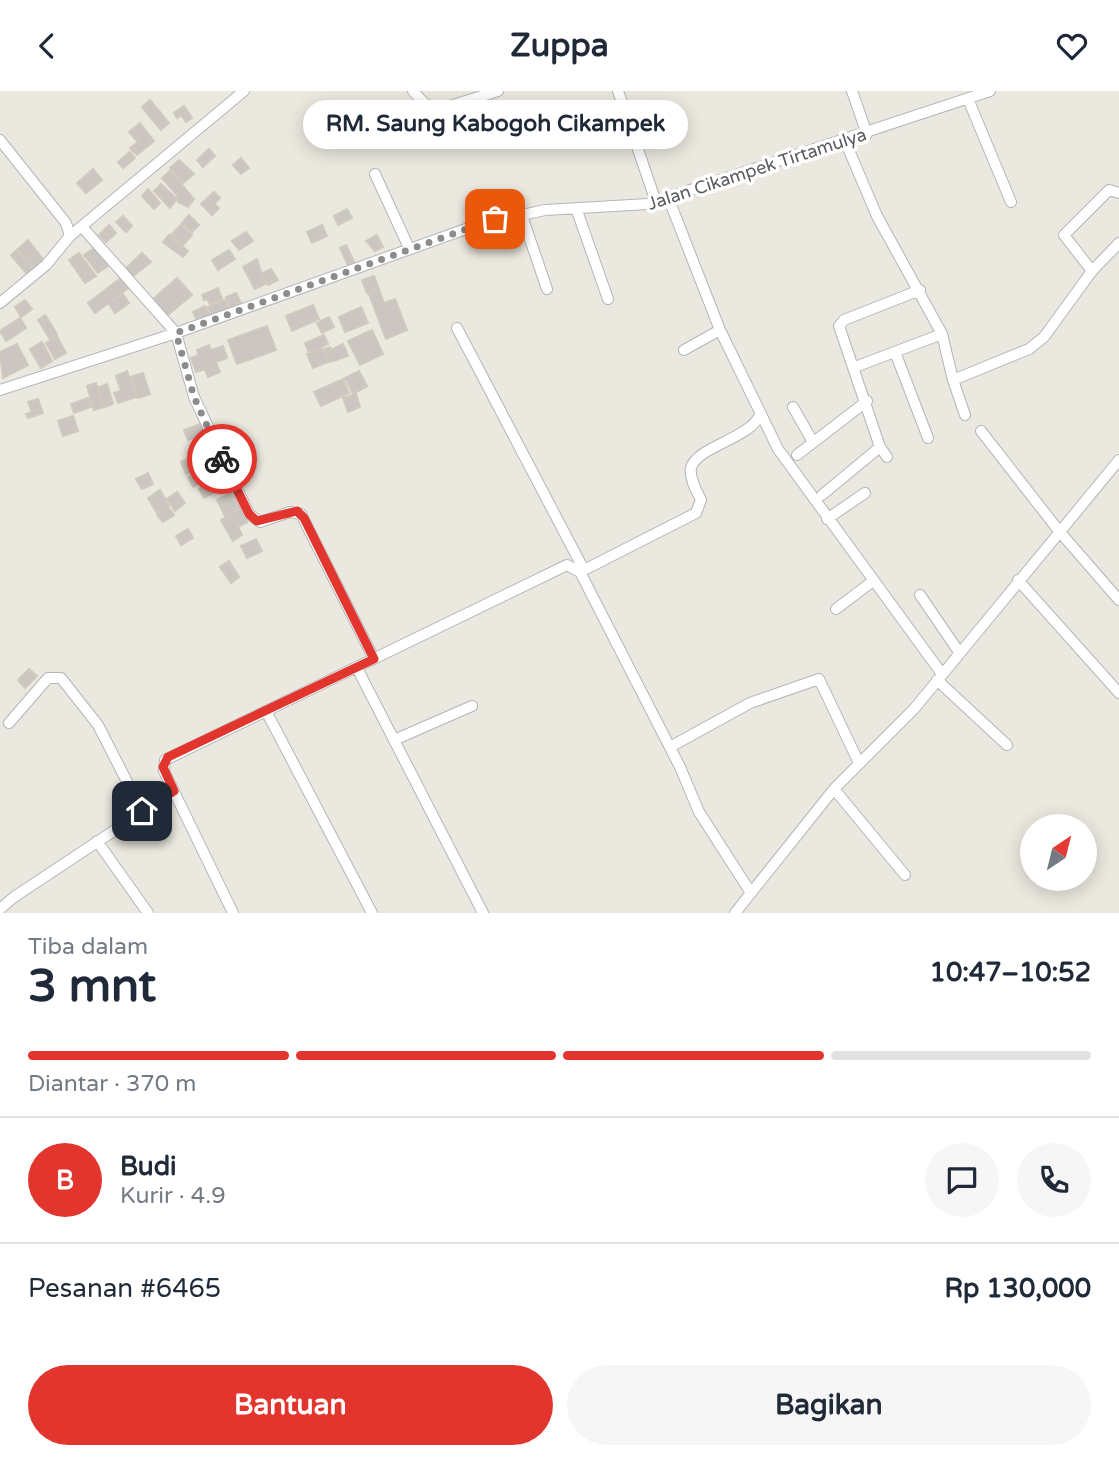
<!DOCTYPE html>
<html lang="id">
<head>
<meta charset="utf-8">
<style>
  :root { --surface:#fff; --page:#f6f6f7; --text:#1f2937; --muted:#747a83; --line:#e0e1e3; --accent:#e2352e }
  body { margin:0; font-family:"Varela Round",sans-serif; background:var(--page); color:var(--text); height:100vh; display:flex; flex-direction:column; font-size:26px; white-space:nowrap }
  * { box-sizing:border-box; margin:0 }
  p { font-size:23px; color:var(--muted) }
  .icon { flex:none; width:38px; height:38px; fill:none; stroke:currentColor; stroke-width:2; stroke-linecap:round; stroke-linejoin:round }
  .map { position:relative; height:822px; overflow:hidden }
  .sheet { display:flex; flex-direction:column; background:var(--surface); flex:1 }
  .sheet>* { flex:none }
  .needle { width:46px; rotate:35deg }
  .tools { position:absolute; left:1020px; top:723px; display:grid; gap:14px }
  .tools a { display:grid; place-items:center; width:77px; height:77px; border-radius:50%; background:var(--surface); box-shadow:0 4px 18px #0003; font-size:35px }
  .pin { position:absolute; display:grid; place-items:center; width:60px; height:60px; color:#fff; margin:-30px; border-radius:14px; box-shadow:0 4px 10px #0006 }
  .courier { position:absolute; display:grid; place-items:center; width:70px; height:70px; margin:-35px; border:5px solid #e2352e; border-radius:50%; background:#fff; color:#222; box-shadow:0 2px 9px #0007 }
  .bubble { position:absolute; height:49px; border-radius:24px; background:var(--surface); box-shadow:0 4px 18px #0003; font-size:23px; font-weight:700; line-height:49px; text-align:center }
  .headline em { font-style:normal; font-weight:700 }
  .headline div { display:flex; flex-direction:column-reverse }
  .headline { display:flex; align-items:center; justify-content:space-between; height:119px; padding:0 28px }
  h1 { font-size:46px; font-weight:700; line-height:52px }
  .bar { display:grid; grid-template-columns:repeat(4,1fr); gap:10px 7px; align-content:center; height:84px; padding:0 28px }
  .bar i { height:9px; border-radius:5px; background:var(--line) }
  .bar .active { background:var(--accent) }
  .bar p { grid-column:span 4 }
  .line { display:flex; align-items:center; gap:18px; padding:0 28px; border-top:2px solid var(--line) }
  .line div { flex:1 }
  .round { display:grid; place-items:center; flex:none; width:74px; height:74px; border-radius:37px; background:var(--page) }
  .cta { display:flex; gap:14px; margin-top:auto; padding:14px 28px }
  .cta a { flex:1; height:80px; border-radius:42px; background:var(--accent); color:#fff; font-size:28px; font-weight:700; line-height:80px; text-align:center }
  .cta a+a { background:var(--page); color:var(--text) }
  header { display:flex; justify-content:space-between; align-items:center; height:91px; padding:0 28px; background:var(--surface); font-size:32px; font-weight:700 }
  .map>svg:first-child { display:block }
</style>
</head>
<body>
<header><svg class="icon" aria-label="back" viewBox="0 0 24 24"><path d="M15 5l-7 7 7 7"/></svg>Zuppa<svg class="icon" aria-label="heart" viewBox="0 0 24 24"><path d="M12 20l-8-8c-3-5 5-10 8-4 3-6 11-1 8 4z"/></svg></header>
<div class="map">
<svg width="1119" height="822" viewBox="0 0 1119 822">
  <rect width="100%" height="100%" fill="#ebe8df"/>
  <path fill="#cbc6c1" stroke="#cfc9be" stroke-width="2" d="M150 9 169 32 161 39 142 16Z
    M184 15 192 27 186 31 181 24 177 27 174 22Z
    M140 32 154 50 137 64 130 57 138 51 129 41Z
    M209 58 215 65 203 76 197 69Z
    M130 61 135 67 123 77 118 71Z
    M241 67 249 77 241 83 233 74Z
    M179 69 194 83 182 93 170 77Z
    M93 78 102 89 86 102 77 92Z
    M170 80 194 108 188 116 178 111 177 104 162 87Z
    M161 93 177 108 170 117 154 100Z
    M148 98 160 112 154 118 142 105Z
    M214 101 220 107 214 113 219 117 212 124 201 113Z
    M347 118 352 127 338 134 334 125Z
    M189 124 199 134 192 141 182 132Z
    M123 125 132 135 126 141 116 131Z
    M109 134 116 142 106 151 99 144Z
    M181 134 192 144 183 154 171 144Z
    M322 134 327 145 312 152 307 141Z
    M246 141 253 150 239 159 232 150Z
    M169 144 188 160 183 166 163 151Z
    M377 144 383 156 375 160 366 150Z
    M28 149 43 168 33 176 18 158Z
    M346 154 354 171 348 174 340 157Z
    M94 157 108 175 98 182 84 164Z
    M17 159 33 178 27 183 11 164Z
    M229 159 235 168 218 179 212 169Z
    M79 162 96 185 85 192 69 169Z
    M142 162 151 171 132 186 125 178Z
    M257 168 265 193 255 198 243 176Z
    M271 178 278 189 268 194 261 183Z
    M374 185 379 198 367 202 362 189Z
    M121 187 128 197 95 222 88 212Z
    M177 187 192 204 165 226 151 210Z
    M218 197 222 208 210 213 207 208 204 209 202 204Z
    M379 199 384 212 395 208 407 239 386 248 369 203Z
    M236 202 241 212 230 217 226 206Z
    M123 203 129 212 115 222 109 213Z
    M25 209 32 218 21 226 15 216Z
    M225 209 229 218 212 225 208 216Z
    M313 214 319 228 292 240 286 225Z
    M205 215 210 226 198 232 193 221Z
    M361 216 368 232 345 241 339 226Z
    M45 224 57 243 50 248 38 229Z
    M329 226 334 236 322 242 317 232Z
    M20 227 26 237 6 250 0 240Z
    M267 235 276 259 237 273 228 249Z
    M372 239 383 263 360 274 348 250Z
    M324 244 328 253 309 262 305 252Z
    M57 245 66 262 55 268 46 252Z
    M42 251 52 270 41 277 30 258Z
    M17 253 28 274 3 287 0 261Z
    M343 253 348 265 330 271 325 258 330 256 331 259Z
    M209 254 211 259 223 255 227 267 216 271 220 281 208 286 205 278 196 281 191 267 199 264 197 259Z
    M323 258 328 271 313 277 307 263Z
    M127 280 136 306 118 312 114 302 121 300 116 285Z
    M359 280 367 295 353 303 345 287Z
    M143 282 150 303 138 307 131 286Z
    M343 288 349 302 321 315 314 301Z
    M96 292 104 316 94 319 87 295Z
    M107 293 113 313 105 316 99 296Z
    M356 303 360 316 348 321 343 307Z
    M88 307 91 316 74 322 71 313Z
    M38 308 43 322 28 327 26 323 32 321 28 311Z
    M73 325 78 340 63 345 58 330Z
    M200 333 204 343 188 349 184 339Z
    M206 360 211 372 186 383 181 371Z
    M214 373 220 383 193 396 188 386Z
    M148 382 153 393 142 398 136 388Z
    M211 390 217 400 204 407 199 398Z
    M160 399 169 415 157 422 148 407Z
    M177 401 185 412 175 420 167 408Z
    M231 402 239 417 225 425 217 409Z
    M168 416 174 424 163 431 157 424Z
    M240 418 247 431 238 436 242 444 233 450 221 429Z
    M188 438 193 447 181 454 176 445Z
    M256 448 262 460 247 467 241 455Z
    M229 470 239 486 231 492 220 476Z
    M29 578 37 585 25 597 18 589Z"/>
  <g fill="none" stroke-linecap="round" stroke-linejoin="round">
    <g stroke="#b2b6ba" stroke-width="12">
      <path id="minor" d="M413 0 424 12 437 19 498 0
        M618 0 656 111
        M852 0 867 43
        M968 8 1011 111
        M0 49 66 132 70 145 46 174 0 212
        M845 50 877 125 942 243 953 289
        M375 83 409 157
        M668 106 720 239 778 358 942 583
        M576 117 608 208
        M521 122 547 198
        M83 137 176 242 194 306 249 423 260 431 290 421 301 423 374 568
        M70 145 244 0
        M1092 180 1064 144 1109 99 1119 102
        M457 237 584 479
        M684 259 720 239
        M895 261 928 347
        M855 276 942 243
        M0 299 176 242 477 134 545 119 648 113 990 0
        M793 316 813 351
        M965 324 953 289 1029 258 1044 246 1092 180 1119 152
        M981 340 1059 440 1119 509
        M797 364 867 310
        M887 366 880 356 839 235 844 229 920 199
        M822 404 880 356
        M827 428 865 402
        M580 481 696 422 701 409C697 401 689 387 691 377 696 356 749 348 760 324
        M1018 489 1119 602
        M920 504 959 561
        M836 518 873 490
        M357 577 483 822
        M937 589 1007 654
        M266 620 372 822
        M9 632 48 587H61L98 634 142 720
        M394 649 472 615
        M670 656 750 612 819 588 858 670
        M834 698 905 784
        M97 750 148 822
        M0 818 14 806 174 700
        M233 822 164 680 165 669 567 474 580 481 680 676 699 721 751 802
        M735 822 834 698 914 618 1119 369"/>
    </g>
    <use href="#minor" stroke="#fff" stroke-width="10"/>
  </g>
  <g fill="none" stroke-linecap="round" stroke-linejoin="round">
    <path stroke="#8b8d8c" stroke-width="7" stroke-dasharray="0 12.6" d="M222 368 194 306 176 242 495 128"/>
    <path stroke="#e2352e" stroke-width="9" d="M142 720 174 700 163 676 168 666 374 568 304 427 297 420 257 430 249 423 222 368"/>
  </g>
  <g text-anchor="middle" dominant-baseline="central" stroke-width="7" stroke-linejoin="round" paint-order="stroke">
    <g font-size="18" fill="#585c60" stroke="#fff">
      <text transform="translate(757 78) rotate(-18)">Jalan Cikampek Tirtamulya</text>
    </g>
  </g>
</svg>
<div class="tools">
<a><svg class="needle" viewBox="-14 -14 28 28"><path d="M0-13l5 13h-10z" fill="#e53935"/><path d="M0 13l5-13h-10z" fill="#747a83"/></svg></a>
</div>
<div class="pin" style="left:495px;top:128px;background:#ea580c"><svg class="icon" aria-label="bag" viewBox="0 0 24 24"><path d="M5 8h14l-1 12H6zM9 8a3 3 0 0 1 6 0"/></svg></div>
<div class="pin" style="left:142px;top:720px;background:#1f2937"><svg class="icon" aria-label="home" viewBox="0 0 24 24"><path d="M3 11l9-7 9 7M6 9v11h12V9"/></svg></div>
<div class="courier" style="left:222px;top:368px"><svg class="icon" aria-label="bike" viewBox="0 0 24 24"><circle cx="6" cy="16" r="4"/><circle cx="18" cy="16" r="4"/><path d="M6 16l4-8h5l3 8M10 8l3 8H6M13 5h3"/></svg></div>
<div class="bubble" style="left:303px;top:9px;width:385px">RM. Saung Kabogoh Cikampek</div>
</div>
<section class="sheet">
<div class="headline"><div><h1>3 mnt</h1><p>Tiba dalam</p></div><em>10:47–10:52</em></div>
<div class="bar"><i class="active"></i><i class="active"></i><i class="active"></i><i></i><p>Diantar · 370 m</p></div>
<div class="line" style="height:126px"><b class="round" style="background:var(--accent);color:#fff">B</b><div><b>Budi</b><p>Kurir · 4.9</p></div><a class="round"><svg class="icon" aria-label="chat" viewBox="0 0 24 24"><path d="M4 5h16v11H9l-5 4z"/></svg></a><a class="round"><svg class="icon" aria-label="phone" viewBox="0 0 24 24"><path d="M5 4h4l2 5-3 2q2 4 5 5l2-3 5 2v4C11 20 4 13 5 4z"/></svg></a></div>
<div class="line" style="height:91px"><div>Pesanan #6465</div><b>Rp 130,000</b></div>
<div class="cta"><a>Bantuan</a><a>Bagikan</a></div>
</section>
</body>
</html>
